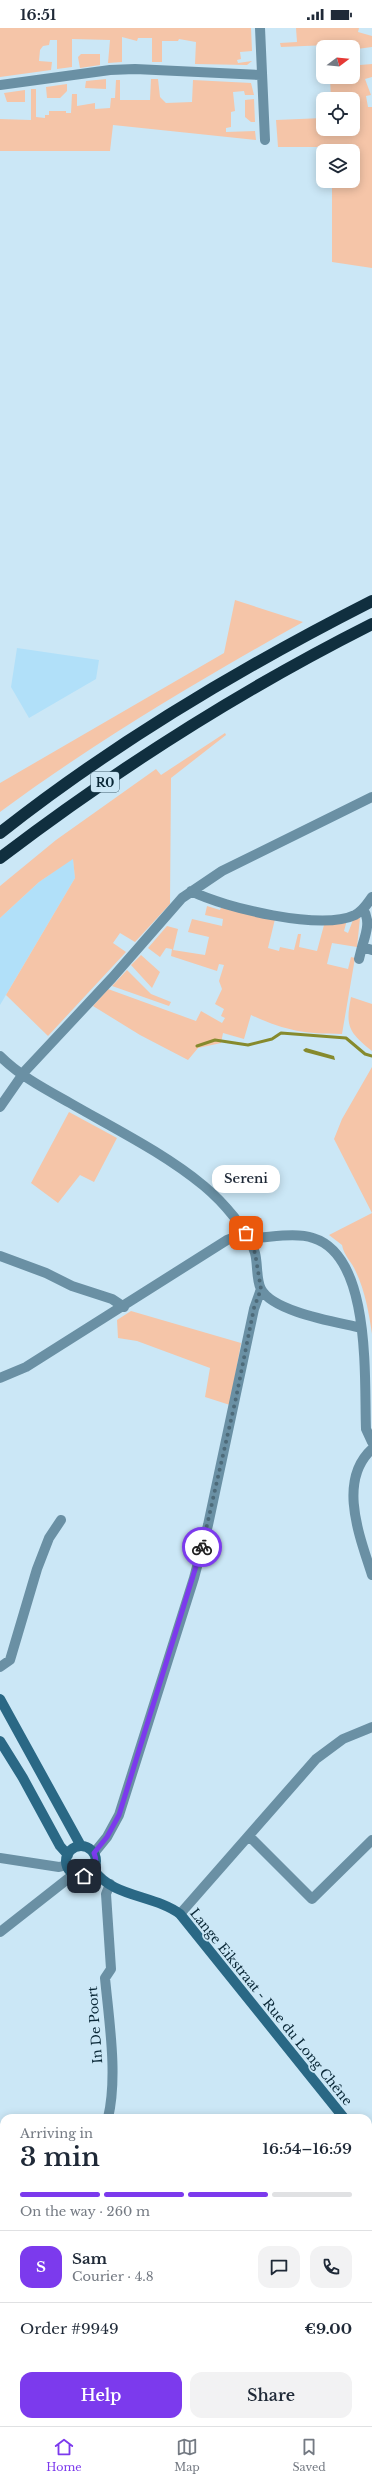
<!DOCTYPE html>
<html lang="en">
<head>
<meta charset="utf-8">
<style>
  :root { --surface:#fff; --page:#f2f2f3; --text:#1f2937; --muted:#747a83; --line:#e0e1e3; --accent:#7c3aed }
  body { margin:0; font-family:"Libre Baskerville",serif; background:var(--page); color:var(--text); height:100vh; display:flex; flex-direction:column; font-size:15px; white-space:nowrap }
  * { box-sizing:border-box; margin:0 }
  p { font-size:13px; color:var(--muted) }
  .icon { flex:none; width:22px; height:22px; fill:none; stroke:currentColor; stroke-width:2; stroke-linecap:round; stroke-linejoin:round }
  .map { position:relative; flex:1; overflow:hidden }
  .side { position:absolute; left:0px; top:2086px; width:372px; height:312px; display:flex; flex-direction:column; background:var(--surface); border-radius:12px 12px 0 0; box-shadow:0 2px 10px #0003 }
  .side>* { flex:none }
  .needle { width:26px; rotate:74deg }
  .controls { position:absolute; left:316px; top:12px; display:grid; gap:8px }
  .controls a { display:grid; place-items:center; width:44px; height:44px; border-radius:8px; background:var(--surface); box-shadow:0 2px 10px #0003; font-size:20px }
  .pin { position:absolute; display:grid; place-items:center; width:34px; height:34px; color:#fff; margin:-17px; border-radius:8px; box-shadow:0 2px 6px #0006 }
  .courier { position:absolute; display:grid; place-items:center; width:40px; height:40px; margin:-20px; border:3px solid #7c3aed; border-radius:50%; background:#fff; color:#222; box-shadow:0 1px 5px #0007 }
  .bubble { position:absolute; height:28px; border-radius:12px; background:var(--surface); box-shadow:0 2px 10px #0003; font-size:13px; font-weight:600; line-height:28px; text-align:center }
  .summary em { font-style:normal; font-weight:600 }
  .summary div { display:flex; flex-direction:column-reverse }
  .summary { display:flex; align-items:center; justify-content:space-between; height:68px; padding:0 20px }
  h1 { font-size:26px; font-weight:600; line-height:30px }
  .bar { display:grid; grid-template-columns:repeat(4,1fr); gap:6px 4px; align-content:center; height:48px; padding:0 20px }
  .bar i { height:5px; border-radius:3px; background:var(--line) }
  .bar .on { background:var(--accent) }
  .bar p { grid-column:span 4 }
  .line { display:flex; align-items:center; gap:10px; padding:0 20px; border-top:1px solid var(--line) }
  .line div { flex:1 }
  .round { display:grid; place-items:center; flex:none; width:42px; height:42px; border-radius:12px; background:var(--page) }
  .primary-button { display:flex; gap:8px; margin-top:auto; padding:8px 20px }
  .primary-button a { flex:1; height:46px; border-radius:12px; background:var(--accent); color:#fff; font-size:16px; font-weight:600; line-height:46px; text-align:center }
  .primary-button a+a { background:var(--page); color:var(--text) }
  .status { display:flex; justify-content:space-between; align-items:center; height:28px; padding:0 20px; background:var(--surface); direction:ltr }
  .status svg { height:11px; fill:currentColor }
  .menu { display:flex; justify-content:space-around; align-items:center; height:56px; border-top:1px solid var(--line); background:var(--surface); font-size:11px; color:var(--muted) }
  .menu a { display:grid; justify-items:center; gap:2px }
  .menu .on { color:var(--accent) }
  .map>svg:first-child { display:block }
</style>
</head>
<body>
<div class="status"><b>16:51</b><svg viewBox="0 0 49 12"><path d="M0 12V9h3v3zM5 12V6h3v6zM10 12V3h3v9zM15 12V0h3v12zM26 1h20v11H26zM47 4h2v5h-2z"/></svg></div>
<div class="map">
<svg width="372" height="2398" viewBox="0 0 372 2398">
  <rect width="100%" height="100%" fill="#cbe7f6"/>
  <path fill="#b1e0f9" d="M17 620 99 632 96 651 29 690 11 659Z
    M73 830 75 850 0 977V890L39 854Z
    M372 2170V2398H347L345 2394H368V2171Z"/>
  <path fill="#f5c5a8" d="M0 0H251L252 23 240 24 241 31 237 32 238 35 252 33 247 37 195 36 196 14 179 11 178 13H162V34H152V10H138L137 13 122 9V34L108 35 110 12 72 11V39L57 41V12H50L49 17 43 18 40 22 39 33 52 34 51 42 0 49Z
    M296 0H359L358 4 372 8V19L357 21 360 37 372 36V49L365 51 371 67 366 68 368 79H372V240L332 234V153H353V123H330L327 119H278L276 92 323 90V101H353V71H331L330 49H353V19H328V17L281 19 280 15 297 14Z
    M81 26H100V37L80 40 78 29Z
    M106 51V61L85 60 86 53Z
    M151 51H158L160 69 166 75 192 74 193 52 251 55 254 67H245L244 63 233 64 235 83 231 84V99L226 100V104L255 103 256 112 113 97 110 123H0V91L31 92V61H36V89L45 90V87H49V83H66V85H71L72 66H77V78L95 75V81L110 80 111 70H115L116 52H120V72H150Z
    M67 56V63L60 70H47L46 59Z
    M25 62V74H7L4 65Z
    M254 71 255 94H251L245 89V72Z
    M235 572 303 594C199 652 96 713 0 784V755L224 625Z
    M225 705 226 707 171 750 170 876 135 914 120 905 113 915 126 924 48 1008 6 967 75 850 73 831 39 854 0 890V858L56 812 156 741 161 747Z
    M222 877 275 891 268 920 279 923 280 919 294 922 298 906H301L299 919 317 923 324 897 347 892 344 903 348 905 353 892 360 890 357 919 332 915 327 936 348 941 351 929 355 930 342 1006C304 1006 286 1003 251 987L244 1011 223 1005 221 1015 198 1020 188 1032 140 1007 93 978 108 961 196 993 201 983 222 995 225 990 221 988 224 981 215 976 222 961 219 953 224 937 219 936 217 943 171 928 172 921 166 920 160 929 148 920 167 898 178 901 173 922 205 927 209 909 188 904 192 891 222 898 223 891 205 887 207 878 220 882Z
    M141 927 160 944 152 960 131 937Z
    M127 942 151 966 171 974 169 978 112 958Z
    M351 969 372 976V1023C349 1004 345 999 351 969Z
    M372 1039V1185L334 1111 342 1091Z
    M69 1084 117 1110 94 1154 80 1147 58 1175 31 1155Z
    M372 1185V1306C369 1285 365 1263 356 1244 352 1234 344 1228 342 1217L329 1207Z
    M131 1283 241 1315 230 1377 205 1369 210 1340 137 1313 118 1310 117 1292Z
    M0 2254 4 2257V2394H73L68 2398H0Z"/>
  <path fill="#868a2d" d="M306 1020 334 1028 335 1032 305 1024 303 1022Z"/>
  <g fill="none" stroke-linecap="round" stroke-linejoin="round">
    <path stroke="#868a2d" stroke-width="3" d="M197 1018 215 1012 248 1017 272 1011 281 1005 346 1010 365 1026 372 1028
      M0 2389 4 2385"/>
    <path stroke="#6a90a4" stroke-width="10" d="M260 0 265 112
      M0 57 110 42 135 41 261 47
      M191 863C225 880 321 903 355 887 363 883 367 876 372 869
      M363 881C371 893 366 905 362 919L372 922
      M359 931 362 919
      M0 1028C20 1048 45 1061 70 1075 115 1101 164 1125 204 1158 222 1173 249 1203 255 1225 258 1236 256 1252 261 1261 273 1284 337 1294 361 1300
      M0 1079 25 1043 112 950 182 870 222 843 372 769
      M249 1210C268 1210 295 1204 313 1210 372 1228 364 1352 366 1401L372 1414
      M0 1228 46 1245 72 1258 112 1271 124 1279
      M0 1350 26 1339 227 1212 246 1205
      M372 1421C337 1453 360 1509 372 1547
      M0 1639 10 1632 37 1541 49 1510 61 1492
      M249 1808 312 1871 372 1812
      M94 1825 107 1809 119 1787 194 1550 208 1497 254 1281 261 1261
      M0 1830 59 1839 67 1837
      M180 1886 316 1731 343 1711 372 1699
      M0 1904 74 1846
      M108 2090C118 2048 109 1993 105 1950L111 1941 106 1866 110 1856
      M0 2165 4 2167"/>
    <path stroke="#2a6885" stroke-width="10" d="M0 1671 81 1818
      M0 1713 23 1750 60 1818 68 1827
      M66 1833a15 15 0 1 1 30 0a15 15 0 1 1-30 0Z
      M94 1842C112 1869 155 1867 180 1886L344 2090
      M368 2127 372 2123
      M368 2149 372 2153
      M79 2398 84 2394"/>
    <path stroke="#102f3f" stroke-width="12" d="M0 805C115 714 242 639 372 573
      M0 830C117 741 241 662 372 596"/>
  </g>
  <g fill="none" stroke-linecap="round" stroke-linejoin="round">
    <path stroke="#4d6a79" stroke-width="4" stroke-dasharray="0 7.2" d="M202 1519 236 1370 254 1280 261 1261 255 1225 246 1205"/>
    <path stroke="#7c3aed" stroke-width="5" d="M84 1848C95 1844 98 1835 94 1825L107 1809 119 1787 202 1519"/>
  </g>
  <g text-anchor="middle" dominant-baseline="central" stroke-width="3.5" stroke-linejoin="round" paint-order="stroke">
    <rect fill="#cbe7f6" stroke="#436170" stroke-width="1" x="91" y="744" width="28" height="20" rx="3"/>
    <g font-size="12" font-weight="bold" fill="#092736">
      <text x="105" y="754">R0</text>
    </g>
    <g font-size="13" fill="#092736" stroke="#cbe7f6">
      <text transform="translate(271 1979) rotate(51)">Lange Eikstraat - Rue du Long Chêne</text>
      <text transform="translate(95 1997) rotate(-94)">In De Poort</text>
    </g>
  </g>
</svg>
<div class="controls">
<a><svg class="needle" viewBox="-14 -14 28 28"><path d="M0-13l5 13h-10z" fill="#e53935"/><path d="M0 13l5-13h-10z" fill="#747a83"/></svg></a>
<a><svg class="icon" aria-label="locate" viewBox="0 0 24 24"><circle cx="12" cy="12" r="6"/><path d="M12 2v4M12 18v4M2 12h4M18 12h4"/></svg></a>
<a><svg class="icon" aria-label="layers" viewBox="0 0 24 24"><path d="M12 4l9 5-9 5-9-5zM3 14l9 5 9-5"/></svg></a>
</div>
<div class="pin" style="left:246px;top:1205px;background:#ea580c"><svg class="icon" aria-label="bag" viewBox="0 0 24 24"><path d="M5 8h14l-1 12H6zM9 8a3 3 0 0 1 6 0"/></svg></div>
<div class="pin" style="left:84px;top:1848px;background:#1f2937"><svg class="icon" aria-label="home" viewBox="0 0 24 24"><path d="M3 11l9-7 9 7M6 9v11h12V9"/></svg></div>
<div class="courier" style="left:202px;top:1519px"><svg class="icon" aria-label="bike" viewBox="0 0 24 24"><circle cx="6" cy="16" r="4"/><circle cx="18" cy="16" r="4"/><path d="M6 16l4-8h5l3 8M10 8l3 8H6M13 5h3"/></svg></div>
<div class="bubble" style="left:212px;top:1137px;width:68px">Sereni</div>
<section class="side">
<div class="summary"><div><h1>3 min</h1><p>Arriving in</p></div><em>16:54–16:59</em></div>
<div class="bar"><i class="on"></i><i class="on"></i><i class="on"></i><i></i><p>On the way · 260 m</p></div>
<div class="line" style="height:72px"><b class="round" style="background:var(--accent);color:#fff">S</b><div><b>Sam</b><p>Courier · 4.8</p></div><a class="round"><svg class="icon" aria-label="chat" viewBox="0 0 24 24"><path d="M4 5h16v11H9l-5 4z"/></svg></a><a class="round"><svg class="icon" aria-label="phone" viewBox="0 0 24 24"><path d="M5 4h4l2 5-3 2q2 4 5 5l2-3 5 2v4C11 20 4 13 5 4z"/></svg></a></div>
<div class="line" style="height:52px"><div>Order #9949</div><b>€9.00</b></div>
<div class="primary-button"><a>Help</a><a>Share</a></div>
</section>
</div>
<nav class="menu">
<a class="on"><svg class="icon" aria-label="home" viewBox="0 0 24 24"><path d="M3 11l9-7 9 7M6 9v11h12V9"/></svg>Home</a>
<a><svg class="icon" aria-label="map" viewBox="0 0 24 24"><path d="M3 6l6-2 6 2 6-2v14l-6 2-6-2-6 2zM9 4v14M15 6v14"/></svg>Map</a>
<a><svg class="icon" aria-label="saved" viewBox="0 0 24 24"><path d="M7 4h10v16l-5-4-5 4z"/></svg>Saved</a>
</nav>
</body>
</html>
